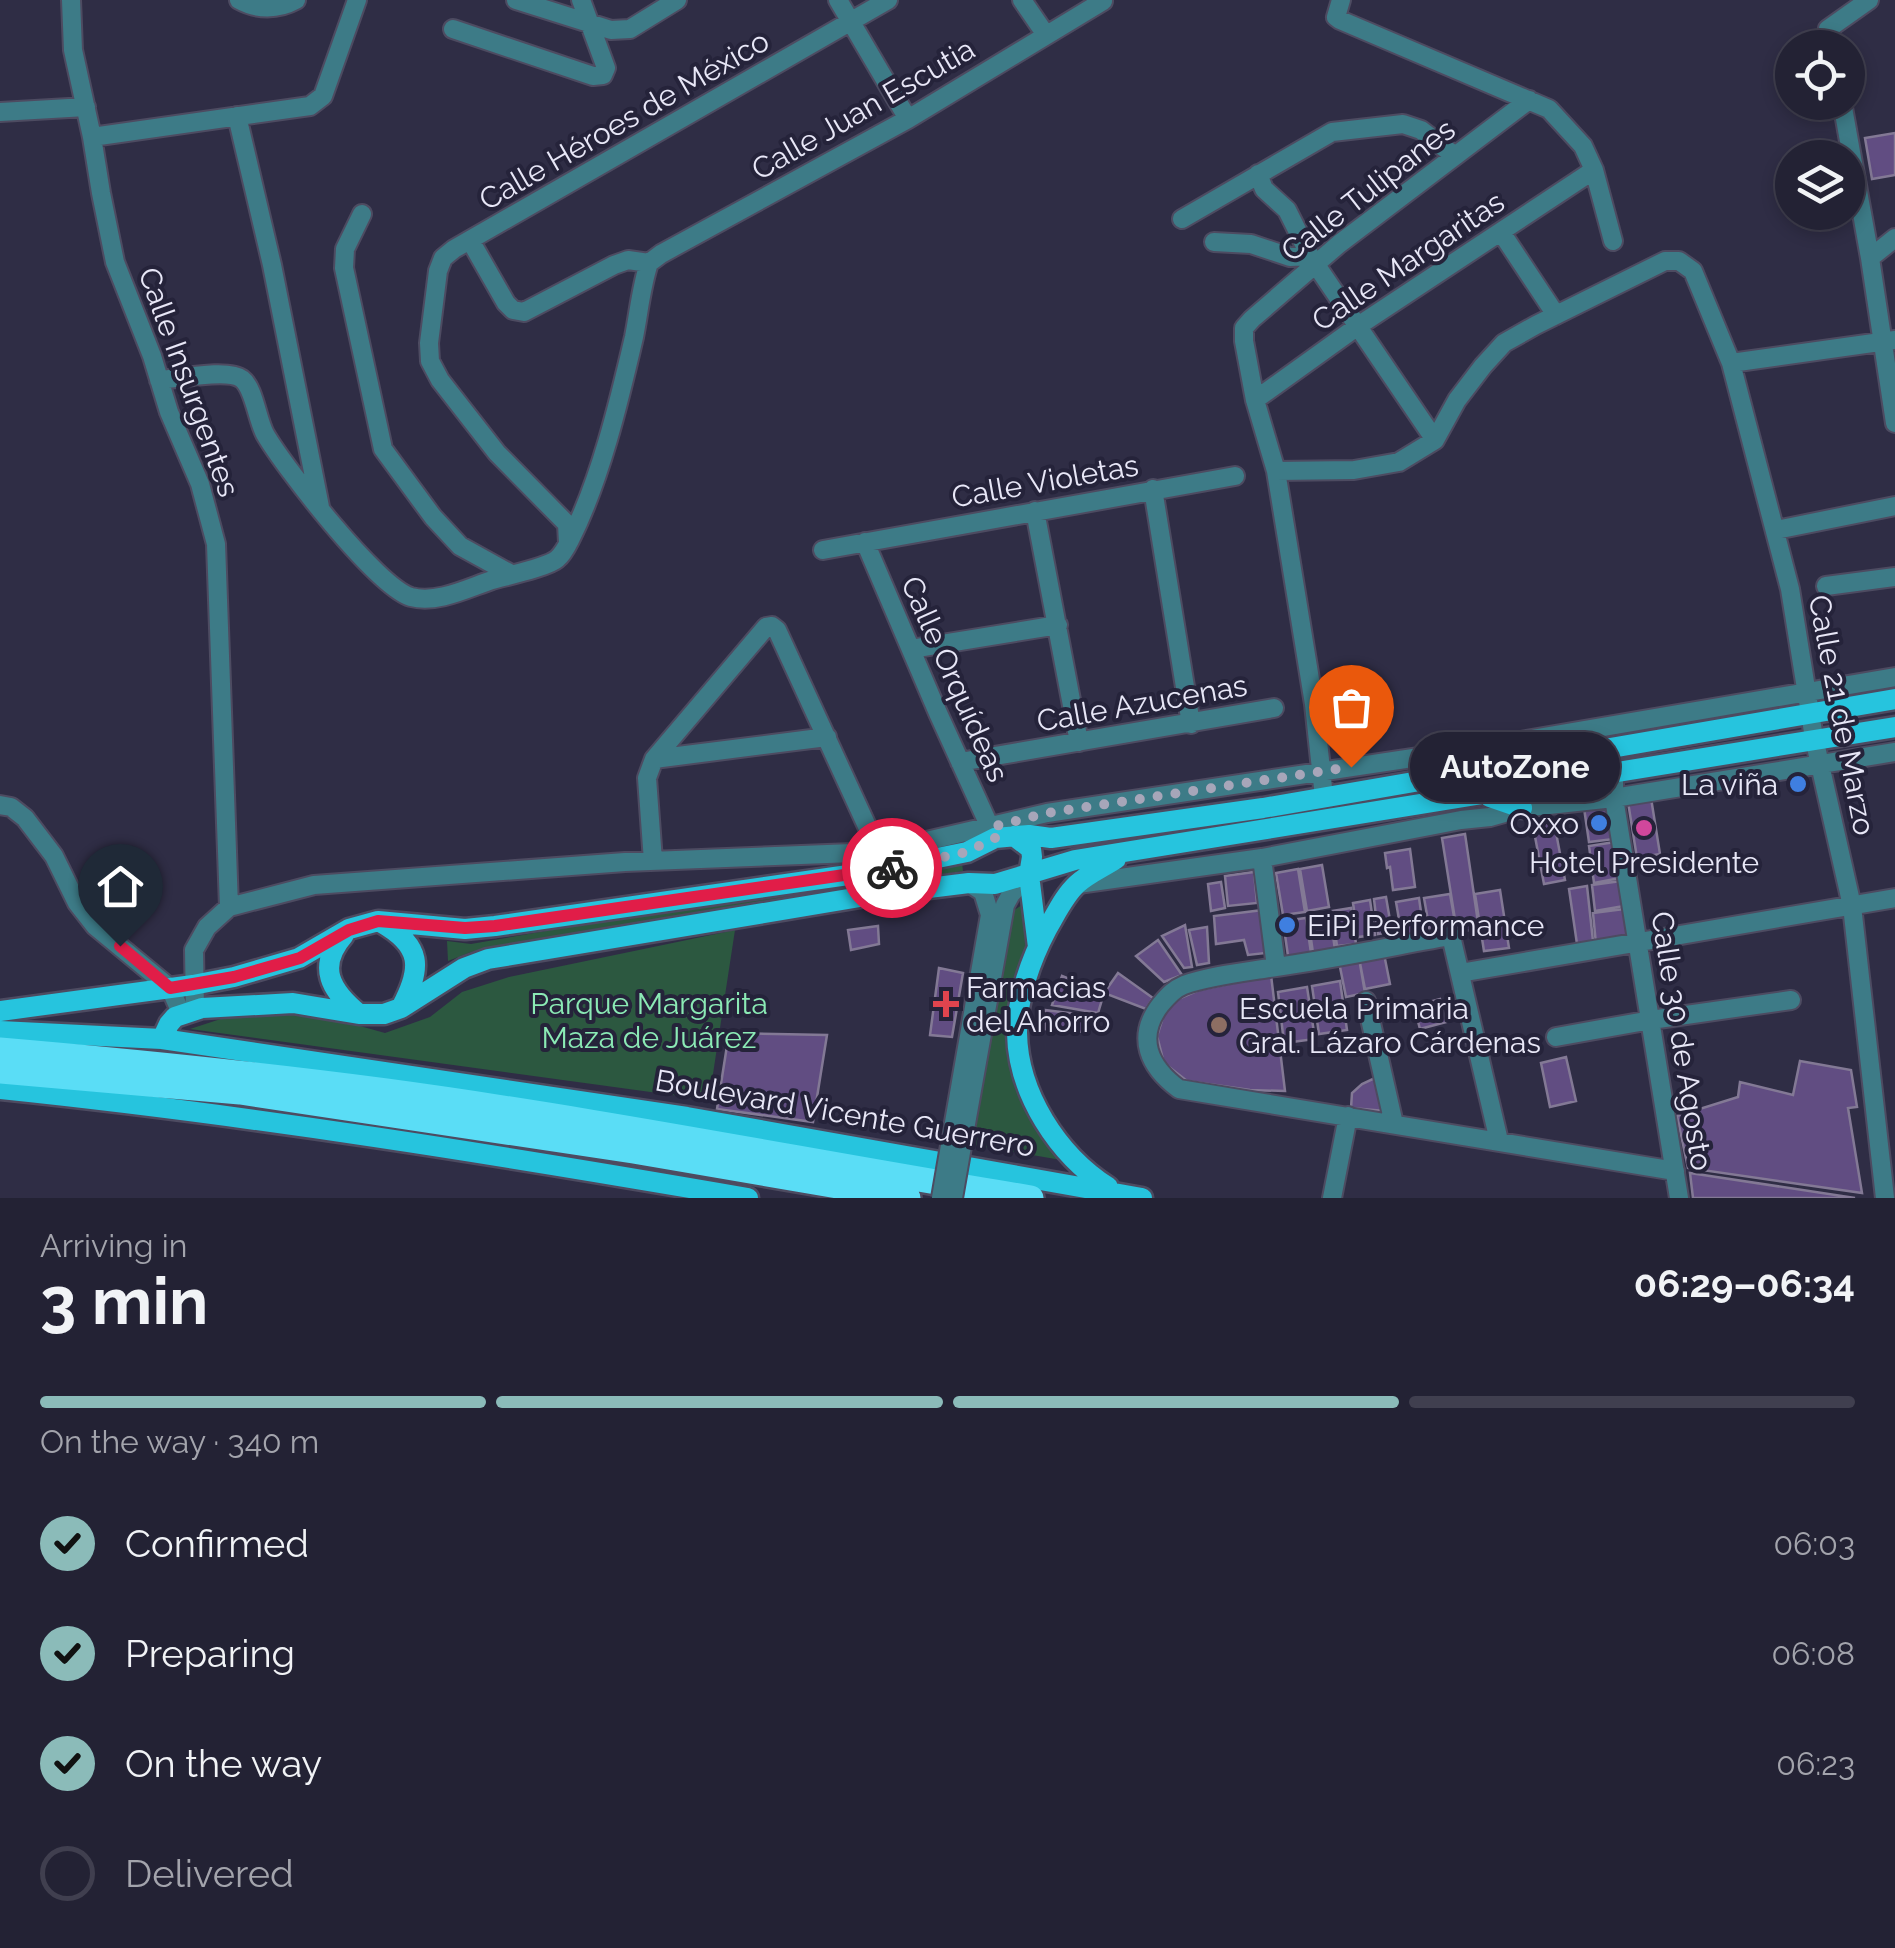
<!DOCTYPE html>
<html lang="en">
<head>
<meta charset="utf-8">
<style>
  :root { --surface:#232234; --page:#2b2a3c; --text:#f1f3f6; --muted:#a3a4ac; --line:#403f4f; --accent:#8bbbb9 }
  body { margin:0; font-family:Raleway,sans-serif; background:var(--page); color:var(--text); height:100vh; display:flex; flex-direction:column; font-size:38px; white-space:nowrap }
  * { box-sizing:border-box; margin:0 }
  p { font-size:32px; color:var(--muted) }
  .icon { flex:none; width:55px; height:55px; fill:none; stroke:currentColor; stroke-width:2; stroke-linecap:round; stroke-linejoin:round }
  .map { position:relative; height:1198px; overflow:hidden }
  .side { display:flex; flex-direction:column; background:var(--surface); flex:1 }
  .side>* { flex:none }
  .buttons { position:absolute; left:1775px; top:30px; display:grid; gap:20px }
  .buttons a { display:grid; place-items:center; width:90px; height:90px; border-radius:50%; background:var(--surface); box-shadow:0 5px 15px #0003,0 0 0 2px var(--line); font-size:50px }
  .pin { position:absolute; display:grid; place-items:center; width:85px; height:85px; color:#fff; margin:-102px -42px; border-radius:50% 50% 50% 0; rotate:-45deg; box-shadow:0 0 10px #0007 }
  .pin .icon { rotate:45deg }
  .courier { position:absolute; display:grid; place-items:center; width:100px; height:100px; margin:-50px; border:8px solid #e11d48; border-radius:50%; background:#fff; color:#222; box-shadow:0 2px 12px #0007 }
  .bubble { position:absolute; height:70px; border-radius:35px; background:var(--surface); box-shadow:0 5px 15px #0003,0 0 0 2px var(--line); font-size:32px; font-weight:700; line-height:70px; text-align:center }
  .summary em { font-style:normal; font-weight:700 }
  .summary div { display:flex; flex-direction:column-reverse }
  .summary { display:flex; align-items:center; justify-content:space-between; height:170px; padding:0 40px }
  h1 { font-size:65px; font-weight:700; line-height:75px }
  .bar { display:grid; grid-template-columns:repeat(4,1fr); gap:15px 10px; align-content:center; height:120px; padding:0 40px }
  .bar i { height:12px; border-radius:8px; background:var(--line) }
  .bar .active { background:var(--accent) }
  .bar p { grid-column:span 4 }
  ol { padding:0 40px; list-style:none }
  li { display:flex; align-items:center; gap:30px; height:110px }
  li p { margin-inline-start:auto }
  li .icon { padding:10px; border-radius:50%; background:var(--accent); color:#111; stroke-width:4 }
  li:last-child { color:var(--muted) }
  li i { width:55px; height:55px; border:5px solid var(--line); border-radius:50% }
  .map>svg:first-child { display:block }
</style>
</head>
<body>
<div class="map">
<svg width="1895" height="1198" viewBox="0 0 1895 1198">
  <rect width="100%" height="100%" fill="#2f2d45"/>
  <path fill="#2c5840" d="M962 863 963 871 697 913 471 952 448 961 447 941 471 944 695 905Z
    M1026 902 1034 913 1020 1065 1073 1162 973 1145 1013 911Z
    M735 930 709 1100 190 1029 236 1014 288 1011 324 1016 385 1033 430 1017 462 992 509 977Z"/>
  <path fill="#614d82" stroke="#837995" stroke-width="2.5" d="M1895 133V175L1872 179 1865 138Z
    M1651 798 1660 854 1637 858 1628 802Z
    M1609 804 1614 839 1589 842 1584 808Z
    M1554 822 1565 880 1544 884 1533 826Z
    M1465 834 1479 929 1457 932 1442 838Z
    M1615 842 1620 878 1594 883 1589 846Z
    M1410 849 1415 887 1393 890 1390 867 1387 868 1385 853Z
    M1322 865 1329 907 1307 911 1300 869Z
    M1298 869 1305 912 1283 915 1276 873Z
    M1254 872 1257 903 1228 906 1225 876Z
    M1621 881 1624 906 1595 911 1592 885Z
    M1221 882 1225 908 1211 911 1208 884Z
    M1587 886 1593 941 1577 944 1569 889Z
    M1500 890 1509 948 1484 951 1475 894Z
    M1450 894 1456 928 1430 932 1424 898Z
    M1386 897 1392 932 1378 934 1374 899Z
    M1419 898 1424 933 1402 937 1396 902Z
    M1370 900 1375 935 1358 937 1353 903Z
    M1351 908 1356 944 1337 946 1332 911Z
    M1624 909 1628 937 1596 944 1593 913Z
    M1263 910 1266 953 1248 955 1244 940 1216 944 1214 916Z
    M1330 914 1335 950 1313 953 1308 918Z
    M1306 918 1311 953 1288 956 1283 921Z
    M1185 925 1192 967 1184 968 1162 936Z
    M878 926 879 944 851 950 848 930Z
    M1207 927 1209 963 1197 965 1189 930Z
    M1158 940 1182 975 1164 982 1136 956Z
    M1384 954 1390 984 1365 989 1359 958Z
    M1359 958 1365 993 1346 997 1339 962Z
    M939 968 963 973 952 1037 930 1035Z
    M1118 973 1153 998 1146 1009 1104 993Z
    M1271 975 1285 1091 1250 1090 1187 1081 1164 1063 1157 1036 1164 1014 1178 999 1199 990Z
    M1062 976 1104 993 1098 1013 1052 1005Z
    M1340 981 1347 1030 1319 1034 1312 986Z
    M1307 987 1315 1039 1284 1043 1278 992Z
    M1440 999 1446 1022 1420 1029 1414 1006Z
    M1045 1010 1086 1015 1084 1032 1045 1029Z
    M729 1033 827 1035 813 1122 717 1109Z
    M1566 1057 1576 1101 1550 1107 1541 1063Z
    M1800 1061 1851 1070 1857 1107 1848 1108 1862 1193 1688 1168 1677 1116 1738 1097 1740 1082 1793 1095Z
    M1377 1077 1385 1111 1351 1108 1352 1093 1362 1084Z
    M1690 1173 1855 1198H1693Z"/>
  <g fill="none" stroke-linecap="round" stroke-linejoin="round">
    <g stroke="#4d4b61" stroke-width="22">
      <path id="minor" d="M71 0 73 50 92 137 101 193 115 262 152 356 169 412 200 484 216 544 229 907
        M239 0C257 10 278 10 296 0
        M516 0 611 30 630 29 677 0
        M838 0 908 119
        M1022 0 1046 35
        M1341 0 1336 17 1340 20 1549 109 1583 146 1594 170 1613 241
        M453 29 593 76 603 75 606 68 581 0
        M1831 48 1828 29 1869 0
        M1842 102 1870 258 1895 423
        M0 112 86 107
        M237 116 272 265 320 507
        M92 137 310 106 323 96 357 0
        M1258 174 1264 189 1287 210 1310 256 1435 440
        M362 214 345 249 344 268 383 449 433 517 460 546 511 574
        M1182 219 1332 132 1403 124 1421 130 1455 156
        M1501 232 1556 315
        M470 240 506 303 513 310 524 312 614 265 628 260 649 263
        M1214 242 1251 244 1290 257 1310 256
        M1870 258 1895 238
        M649 263 661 254 908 119 1103 1
        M1731 363 1895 340
        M159 380C177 379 228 368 242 379 254 388 257 419 265 434 284 467 377 587 411 597 437 604 468 588 492 580 506 576 548 567 557 559 562 555 567 546 570 540 600 481 619 402 634 337 639 312 641 287 649 263
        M1255 400 1358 326 1594 170
        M1276 471 1354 470 1399 462 1435 440 1457 400 1483 366 1504 343 1536 325 1665 261H1679L1693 271 1731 363 1790 589 1814 738 1852 906 1885 1198
        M1153 489 1191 724
        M1035 511 1079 742
        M1776 530 1895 506
        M865 542 938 713 993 834
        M568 543 567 524 497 453 440 380 430 361 429 343 438 271 443 258 454 249 888 0
        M823 550 1235 476
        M1826 586 1895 577
        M911 649 1058 625
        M654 759 827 737
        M960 762 1274 708
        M1614 774V798L1679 1198
        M1324 797 1314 704 1276 471 1255 400 1244 341V328L1252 319 1339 244 1529 100
        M0 805 11 807 25 818 54 856 77 903 95 926 170 988 181 1013
        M1262 858 1276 967
        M653 861 647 778 654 759 766 627 772 626 777 630 883 861
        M1078 884 1262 858 1461 820 1490 817 1522 808 1614 798 1895 752
        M1460 973 1895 898
        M1366 1001 1394 1124
        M195 1010 194 950 207 927 229 907 314 885 625 862 879 852 1047 813 1486 747 1895 677
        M1556 1037 1651 1020 1791 1000
        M952 1134 990 915 983 892 969 883
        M964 1135 1005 905 1011 894 1029 875
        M1499 1141 1451 936C1393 946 1334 959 1276 967 1246 972 1213 975 1184 985 1174 989 1168 996 1161 1004 1135 1037 1149 1067 1179 1089L1675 1171
        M1332 1198 1348 1116"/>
    </g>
    <g stroke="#4d4b61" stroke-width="25">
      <path id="major" d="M1490 797 1522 808
        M1014 836 1031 849 1032 857 1029 875 1038 947
        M382 923C422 946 422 968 402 1006
        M344 935C316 967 331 991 359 1014
        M0 1011 193 985 234 977 299 958 349 929 378 921 465 929 495 926 869 872 967 852 995 838 1029 835 1051 838 1263 808 1895 699
        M0 1031 162 1039 687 1117 1142 1198
        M162 1039 169 1024 175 1017 202 1008 293 1003 359 1014H384L401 1008 464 968 488 959 872 895 969 883 995 884 1075 860 1895 727
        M0 1089C251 1115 500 1155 748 1198
        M1108 1187C1058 1155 1018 1094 1017 1033 1017 998 1031 959 1047 929 1056 914 1064 896 1077 884 1088 874 1104 867 1116 859"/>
    </g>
    <g stroke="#4d4b61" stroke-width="30">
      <path id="highway" d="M0 1050C129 1061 257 1074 386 1091 602 1120 816 1163 1031 1198
        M0 1071 240 1092 633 1151 908 1198"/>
    </g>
    <use href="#minor" stroke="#3d7b87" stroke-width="18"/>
    <use href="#major" stroke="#26c4de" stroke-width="20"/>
    <use href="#highway" stroke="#5addf6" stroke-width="25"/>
    <g stroke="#4d4b61" stroke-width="22" stroke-linecap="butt">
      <path id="minor-bridge" d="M941 1198 952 1134
        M953 1198 964 1135"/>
    </g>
    <use href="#minor-bridge" stroke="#3d7b87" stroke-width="18"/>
  </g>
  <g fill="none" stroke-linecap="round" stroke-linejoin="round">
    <path stroke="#a7a6b9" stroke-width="10" stroke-dasharray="0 18" d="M892 868 967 852 995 838 992 827 1047 813 1351 767"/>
    <path stroke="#e11d48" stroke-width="12" d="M120 946 170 988 234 977 300 958 349 930 378 921 465 928 495 926 892 868"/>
  </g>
  <g fill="#3f7fe0" stroke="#25233a" stroke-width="4">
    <circle cx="1798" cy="784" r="10"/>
    <circle cx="1599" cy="823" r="10"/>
    <circle cx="1287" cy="925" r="10"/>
  </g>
  <circle fill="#d1479c" stroke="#25233a" stroke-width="4" cx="1644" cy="828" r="10"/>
  <path fill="#e0444e" stroke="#25233a" stroke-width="4" d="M941 989h10v10h10v10h-10v10h-10v-10h-10v-10h10z"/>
  <circle fill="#8d6e63" stroke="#25233a" stroke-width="4" cx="1219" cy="1025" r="10"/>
  <g text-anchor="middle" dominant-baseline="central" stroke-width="8" stroke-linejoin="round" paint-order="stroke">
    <g font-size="30" fill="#e8e7f7" stroke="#25233a">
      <text transform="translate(863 109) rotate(-30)">Calle Juan Escutia</text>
      <text transform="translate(624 120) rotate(-30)">Calle Héroes de México</text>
      <text transform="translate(1368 190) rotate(-38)">Calle Tulipanes</text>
      <text transform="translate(1408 261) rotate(-34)">Calle Margaritas</text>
      <text transform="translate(189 382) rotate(70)">Calle Insurgentes</text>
      <text transform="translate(1045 481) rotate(-10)">Calle Violetas</text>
      <text transform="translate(955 679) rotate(66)">Calle Orquídeas</text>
      <text transform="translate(1142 703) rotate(-10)">Calle Azucenas</text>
      <text transform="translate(1842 715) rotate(79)">Calle 21 de Marzo</text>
      <text transform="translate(1682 1041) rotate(81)">Calle 30 de Agosto</text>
      <text transform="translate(845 1113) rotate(10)">Boulevard Vicente Guerrero</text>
    </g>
    <g font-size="30" fill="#e8e7f7" stroke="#25233a" text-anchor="start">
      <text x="1778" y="784" text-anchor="end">La viña</text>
      <text x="1579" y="823" text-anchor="end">Oxxo</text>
      <text x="1644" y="862" text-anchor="middle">Hotel Presidente</text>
      <text x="1307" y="925">EiPi Performance</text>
      <text x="966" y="987">Farmacias<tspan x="966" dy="34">del Ahorro</tspan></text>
      <text x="1239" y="1008">Escuela Primaria<tspan x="1239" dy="34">Gral. Lázaro Cárdenas</tspan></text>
    </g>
    <g font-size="30" fill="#8beab5" stroke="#25233a">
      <text x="649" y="1003">Parque Margarita<tspan x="649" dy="34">Maza de Juárez</tspan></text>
    </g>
  </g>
</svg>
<div class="buttons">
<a><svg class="icon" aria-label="locate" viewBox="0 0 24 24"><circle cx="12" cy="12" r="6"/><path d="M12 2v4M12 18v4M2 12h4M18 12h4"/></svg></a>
<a><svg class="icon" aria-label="layers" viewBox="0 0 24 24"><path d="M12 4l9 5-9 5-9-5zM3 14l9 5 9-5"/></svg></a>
</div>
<div class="pin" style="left:1351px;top:767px;background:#ea580c"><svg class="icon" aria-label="bag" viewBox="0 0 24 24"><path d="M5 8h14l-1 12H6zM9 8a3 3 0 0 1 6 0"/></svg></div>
<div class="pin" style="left:120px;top:946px;background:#1f2937"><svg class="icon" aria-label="home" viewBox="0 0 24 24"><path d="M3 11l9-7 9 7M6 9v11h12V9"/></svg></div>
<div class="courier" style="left:892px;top:868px"><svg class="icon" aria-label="bike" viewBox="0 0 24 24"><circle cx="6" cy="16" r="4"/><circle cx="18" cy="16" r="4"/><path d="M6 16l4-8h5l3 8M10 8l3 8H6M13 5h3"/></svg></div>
<div class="bubble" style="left:1410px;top:732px;width:210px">AutoZone</div>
</div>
<section class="side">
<div class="summary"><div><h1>3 min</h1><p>Arriving in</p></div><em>06:29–06:34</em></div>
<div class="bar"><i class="active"></i><i class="active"></i><i class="active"></i><i></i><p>On the way · 340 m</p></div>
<ol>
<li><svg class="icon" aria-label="check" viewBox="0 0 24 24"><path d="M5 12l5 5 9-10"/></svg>Confirmed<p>06:03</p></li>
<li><svg class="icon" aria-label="check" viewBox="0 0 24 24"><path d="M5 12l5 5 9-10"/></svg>Preparing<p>06:08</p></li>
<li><svg class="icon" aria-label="check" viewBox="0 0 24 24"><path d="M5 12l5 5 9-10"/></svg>On the way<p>06:23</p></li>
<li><i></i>Delivered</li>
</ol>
</section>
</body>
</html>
